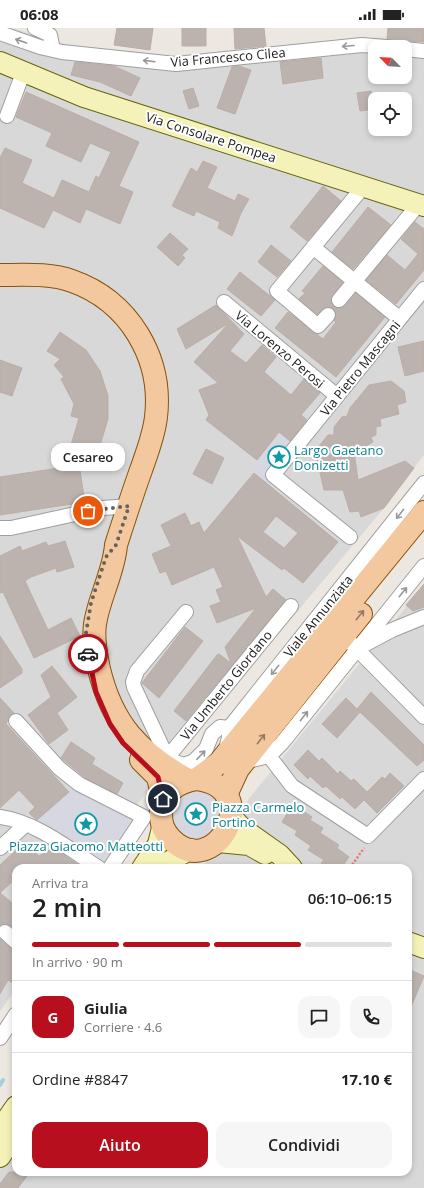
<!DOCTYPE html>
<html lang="it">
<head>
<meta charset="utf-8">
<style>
  :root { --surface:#fff; --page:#f6f6f6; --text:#222; --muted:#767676; --line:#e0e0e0; --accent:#b70f1d }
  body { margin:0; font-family:"Open Sans",sans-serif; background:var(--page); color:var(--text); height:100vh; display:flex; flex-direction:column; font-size:15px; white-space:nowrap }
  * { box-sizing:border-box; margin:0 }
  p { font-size:13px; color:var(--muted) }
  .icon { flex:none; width:22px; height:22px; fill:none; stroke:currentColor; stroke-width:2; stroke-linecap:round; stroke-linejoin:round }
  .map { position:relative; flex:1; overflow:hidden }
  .drawer { position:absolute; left:12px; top:836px; width:400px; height:312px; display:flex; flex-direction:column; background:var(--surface); border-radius:12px; box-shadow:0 2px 6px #0003 }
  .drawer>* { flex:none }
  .needle { width:26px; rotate:294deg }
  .tools { position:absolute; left:368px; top:12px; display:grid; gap:8px }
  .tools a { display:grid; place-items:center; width:44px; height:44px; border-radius:8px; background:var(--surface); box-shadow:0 2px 6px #0003; font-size:20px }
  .pin { position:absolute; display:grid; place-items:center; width:34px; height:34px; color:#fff; margin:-17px; border:2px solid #fff; border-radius:50%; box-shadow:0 1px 4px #0007 }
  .courier { position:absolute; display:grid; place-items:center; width:40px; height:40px; margin:-20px; border:3px solid #b70f1d; border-radius:50%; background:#fff; color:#222; box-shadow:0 1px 5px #0007 }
  .bubble { position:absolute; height:28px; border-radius:12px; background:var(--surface); box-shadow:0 2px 6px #0003; font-size:13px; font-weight:600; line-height:28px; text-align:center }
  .headline em { font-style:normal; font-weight:600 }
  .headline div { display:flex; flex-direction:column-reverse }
  .headline { display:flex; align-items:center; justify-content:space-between; height:68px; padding:0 20px }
  h1 { font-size:26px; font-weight:600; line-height:30px }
  .bar { display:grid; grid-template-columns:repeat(4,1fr); gap:6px 4px; align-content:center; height:48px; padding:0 20px }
  .bar i { height:5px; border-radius:3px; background:var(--line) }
  .bar .selected { background:var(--accent) }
  .bar p { grid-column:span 4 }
  .line { display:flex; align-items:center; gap:10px; padding:0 20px; border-top:1px solid var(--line) }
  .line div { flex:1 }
  .round { display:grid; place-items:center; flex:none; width:42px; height:42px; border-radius:12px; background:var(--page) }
  .cta { display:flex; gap:8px; margin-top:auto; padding:8px 20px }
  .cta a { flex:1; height:46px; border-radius:12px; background:var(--accent); color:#fff; font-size:16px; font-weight:600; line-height:46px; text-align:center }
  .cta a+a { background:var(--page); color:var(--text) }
  .status { display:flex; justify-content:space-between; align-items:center; height:28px; padding:0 20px; background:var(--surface); direction:ltr }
  .status svg { height:11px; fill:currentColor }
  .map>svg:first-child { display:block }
</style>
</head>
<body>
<div class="status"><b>06:08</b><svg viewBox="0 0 49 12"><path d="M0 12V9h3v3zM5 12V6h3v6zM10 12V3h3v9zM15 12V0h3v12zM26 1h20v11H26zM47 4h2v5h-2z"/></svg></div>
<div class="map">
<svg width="424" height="1160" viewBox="0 0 424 1160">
  <rect width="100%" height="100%" fill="#ece8e1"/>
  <path fill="#d9d8d8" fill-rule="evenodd" d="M15 1 119 32 375 20V49H405V23L424 26V427L384 480 149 760 93 840H16V961L0 983V2ZM375 71H405V101H375Z
    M424 557V1160H0V1123L16 1100V1144H408V840H202L251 768Z"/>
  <path fill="#d6d7e1" d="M280 404 303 423 274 460 250 441Z
    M206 745 231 808 165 814 154 785Z
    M79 756 144 789 110 840 29 798Z"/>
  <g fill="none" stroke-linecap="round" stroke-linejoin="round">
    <path stroke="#a5cfd7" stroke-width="4" d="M0 1057 3 1052"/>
  </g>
  <path fill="#bcb3ae" stroke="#bcada5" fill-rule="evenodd" d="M117 0H153L150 22 114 17Z
    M182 0H206V18H182Z
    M234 0H264L266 18 235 21Z
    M388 0H424V14L406 13H401L395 19 392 12 387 10Z
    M321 30 323 50 283 56 280 34Z
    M75 34 114 38 140 50 131 68 100 54 71 47Z
    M239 38 251 42 235 86 217 80 232 39Z
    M193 60 199 78 189 81 183 63Z
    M371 63 374 81 360 83 357 65Z
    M26 64 139 114 119 158 133 164 120 196 86 181 80 195 53 182 44 200 0 180V130L5 120 32 132 22 155 54 170 62 152 89 164 96 148 99 150 111 124 90 115 81 134 46 118 52 105 16 89Z
    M203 133 217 139 207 160 235 173 238 166 249 171 241 185 232 208 218 200 220 194 196 183 194 188 172 178 191 140 197 144Z
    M323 158 341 173 307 213 290 199Z
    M368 179 391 197 353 241 332 224Z
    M415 194 424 201V242L396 276 366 252 387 227 405 242 418 226 401 211Z
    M170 205 188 221 182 227 185 230 178 238 157 219Z
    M271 217 291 233 277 249 258 234Z
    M323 238 343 254 331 270 333 278 342 280 356 265 385 289 336 349 275 300 288 284 323 311 336 294 334 292 336 285 333 280 326 279 317 286 299 271 305 265 302 263Z
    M240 244 275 272 261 288 227 261Z
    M216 277 244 306 230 323 246 335 262 317 276 329 264 344 291 367 304 351 320 365 301 387 307 392 290 413 279 404 257 432 206 392 209 387 199 362 218 355 194 334 229 295 186 321 177 301Z
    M60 304 86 322 100 343 108 368V391L97 427 71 417 79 390 71 388 74 376 61 351 64 349 54 337 60 331 47 323Z
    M424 313V343L405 348 398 319Z
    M0 332 22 340 12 368 0 364Z
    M391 353 404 363 406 374 397 377 399 386 380 391 381 398 376 399V407L371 409 373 414 354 424 358 452 405 433 414 440 384 480 361 489 359 483 350 484 343 462H324L315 423 328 407H334V399L342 389 347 388 350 380 369 357Z
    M206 421 224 430 212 456 193 446Z
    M79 437 85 474 0 487V449Z
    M254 445 338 514 303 555 284 540 282 542 237 508 266 569 273 561 286 572 186 693 174 683 217 627 219 626 231 635 225 619 256 580 217 595 210 578 221 574 216 562 223 559 214 539 172 557 166 543 160 545 152 526 171 518 161 497 185 485 191 498 199 494 204 505ZM276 488 298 505 284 520 263 504Z
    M65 513 74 539 57 544 56 540 31 549 25 553 48 602 71 590 80 608 34 630 3 564 0 565V528L20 518 22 523 46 514 48 518Z
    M424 556V579L413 583 406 577Z
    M185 599 203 613 159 670 142 655Z
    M0 608 22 641V645L0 660Z
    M52 638 77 669 57 685 68 702 49 716 28 687 51 669 41 647Z
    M371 664 424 717V732L417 738 360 684 337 710 322 696 346 670 357 681Z
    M0 670 14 685 10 687 6 696 69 764 37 792 29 785 35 779 19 762 0 780Z
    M71 714 95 730 92 736 123 755 117 766 87 751 61 730Z
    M308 722 319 733 322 730 338 746 340 743 351 753 354 751 367 764 382 749 385 751 390 745 404 758 377 785 364 772 355 781 342 769 340 771 326 758 323 760 310 748 308 751 294 737Z
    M293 776 312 789 310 792 323 800 320 805 339 817 337 820 349 829 341 840H329L321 835 324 832 308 822 311 818 295 807 297 803 282 794Z
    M25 814 39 828 53 820 83 840H16V850L0 865 16 878V903L7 896 0 897V837Z
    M0 911 10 920 16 922V957L8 952 0 966Z
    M408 941 424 948 408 986Z
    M9 1144H30L18 1160H0V1156Z"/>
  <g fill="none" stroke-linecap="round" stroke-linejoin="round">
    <g stroke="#9f9f9f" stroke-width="16">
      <path id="street" d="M35 0 50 7 53 22
        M0 5 40 19 62 24 176 36 362 17 387 19
        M405 21 424 23
        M7 88 23 45
        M313 219 394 286
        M339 272 418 177
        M224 274 337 368
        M328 287 318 298 277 263 364 158
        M0 500H11L103 480 129 478
        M350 509 273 447 424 261
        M186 584 137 643 133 654 134 659 167 729 175 734 184 737 194 733 206 721 212 706 220 699 229 700
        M351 615 424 689
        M362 618 392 602 424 589
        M16 693 59 740 79 756 144 789 110 840
        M225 724 229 710V700L424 455
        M269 728 292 758 368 808 424 751
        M243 734 269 728 282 715 424 538
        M163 735 291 578
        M0 789C36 794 69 821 99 840
        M0 820 25 797
        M5 904 16 914
        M0 1010 16 986"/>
    </g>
    <g stroke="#65670d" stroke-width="22">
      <path id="secondary" d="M0 34 84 69 424 178
        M231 788 242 800 280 827 292 840
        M218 814 249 817 265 826
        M142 840 158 816 162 800
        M165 840 170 833 191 821
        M408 914 424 920
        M0 1101 16 1078
        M0 1129 16 1105"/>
    </g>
    <g stroke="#87540b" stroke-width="24">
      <path id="primary" d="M0 247C24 247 50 245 72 253 129 273 163 330 156 389 154 407 147 425 141 442 132 467 124 492 116 517 114 544 99 569 95 596 93 611 96 626 99 641 112 696 139 725 188 752
        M141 732 158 749 163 771
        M197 751 219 735 424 484
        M197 751C267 760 214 857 170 810 163 802 161 796 161 785 162 764 178 754 197 751Z
        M226 767 238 741 361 586"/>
    </g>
    <path stroke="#ee7370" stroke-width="2.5" stroke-dasharray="2 2" stroke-linecap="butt" d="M350 840 364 820"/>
    <use href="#street" stroke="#fff" stroke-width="14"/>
    <use href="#secondary" stroke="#f4f2b8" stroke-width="20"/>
    <use href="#primary" stroke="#f4c89e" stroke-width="22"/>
  </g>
  <defs><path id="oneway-shaft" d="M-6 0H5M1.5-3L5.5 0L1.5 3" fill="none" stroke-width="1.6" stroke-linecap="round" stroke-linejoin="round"/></defs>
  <g stroke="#989898">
    <use href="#oneway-shaft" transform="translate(21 13) rotate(-161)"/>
    <use href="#oneway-shaft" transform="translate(348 18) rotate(175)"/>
    <use href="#oneway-shaft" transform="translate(149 33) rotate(-173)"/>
    <use href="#oneway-shaft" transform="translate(400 486) rotate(128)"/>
    <use href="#oneway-shaft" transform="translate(403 564) rotate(-51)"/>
    <use href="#oneway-shaft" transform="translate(275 642) rotate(129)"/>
    <use href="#oneway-shaft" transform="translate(304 688) rotate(-52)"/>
    <use href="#oneway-shaft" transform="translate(201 727) rotate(-46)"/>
  </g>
  <g stroke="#927a63">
    <use href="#oneway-shaft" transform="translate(360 587) rotate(-51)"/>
    <use href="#oneway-shaft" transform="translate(261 711) rotate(-52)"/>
  </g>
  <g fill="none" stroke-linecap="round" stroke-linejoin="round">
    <path stroke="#646360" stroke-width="4" stroke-dasharray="0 7.2" d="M88 626 86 605 91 575 106 529 116 517 129 478 88 483"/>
    <path stroke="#b70f1d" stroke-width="5" d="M88 626 96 664 110 696 123 715 158 749 163 771"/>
  </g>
  <defs>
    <g id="sight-ring" transform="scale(1.15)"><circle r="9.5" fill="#fff" stroke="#0f9aa8" stroke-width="1.5"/><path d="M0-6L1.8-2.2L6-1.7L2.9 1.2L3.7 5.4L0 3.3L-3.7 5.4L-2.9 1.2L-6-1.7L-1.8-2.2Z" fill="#0f9aa8"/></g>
  </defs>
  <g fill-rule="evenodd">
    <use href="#sight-ring" x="279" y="429"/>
    <use href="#sight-ring" x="196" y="786"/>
    <use href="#sight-ring" x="86" y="796"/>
  </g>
  <g text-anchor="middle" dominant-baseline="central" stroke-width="4" stroke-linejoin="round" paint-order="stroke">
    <g font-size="13" fill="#1b1b1b" stroke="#fff">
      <text transform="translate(228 29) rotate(-5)">Via Francesco Cilea</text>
      <text transform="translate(211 109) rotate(18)">Via Consolare Pompea</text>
      <text transform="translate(280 321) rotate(40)">Via Lorenzo Perosi</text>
      <text transform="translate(360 340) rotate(-51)">Via Pietro Mascagni</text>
      <text transform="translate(318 588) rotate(-51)">Viale Annunziata</text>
      <text transform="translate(226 657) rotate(-51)">Via Umberto Giordano</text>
    </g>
    <g font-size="13" fill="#0d838f" stroke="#fff" text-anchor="start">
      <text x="294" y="422">Largo Gaetano<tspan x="294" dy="15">Donizetti</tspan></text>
      <text x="212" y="779">Piazza Carmelo<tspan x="212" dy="15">Fortino</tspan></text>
      <text x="86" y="818" text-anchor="middle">Piazza Giacomo Matteotti</text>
    </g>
  </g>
</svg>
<div class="tools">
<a><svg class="needle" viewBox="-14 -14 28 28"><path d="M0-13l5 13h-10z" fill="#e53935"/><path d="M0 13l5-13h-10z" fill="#767676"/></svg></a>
<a><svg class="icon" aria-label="locate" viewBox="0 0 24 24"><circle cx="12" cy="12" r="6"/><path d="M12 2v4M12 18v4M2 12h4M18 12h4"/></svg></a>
</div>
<div class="pin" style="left:88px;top:483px;background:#ea580c"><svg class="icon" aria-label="bag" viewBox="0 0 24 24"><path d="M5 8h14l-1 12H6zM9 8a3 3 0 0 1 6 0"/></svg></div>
<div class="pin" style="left:163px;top:771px;background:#1f2937"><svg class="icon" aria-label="home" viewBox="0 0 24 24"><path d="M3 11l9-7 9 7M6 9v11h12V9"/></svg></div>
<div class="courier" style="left:88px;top:626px"><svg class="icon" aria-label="car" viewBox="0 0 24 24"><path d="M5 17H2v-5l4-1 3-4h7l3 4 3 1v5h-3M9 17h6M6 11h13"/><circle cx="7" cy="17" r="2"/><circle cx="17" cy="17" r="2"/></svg></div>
<div class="bubble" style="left:51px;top:415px;width:74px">Cesareo</div>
<section class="drawer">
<div class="headline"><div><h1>2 min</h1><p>Arriva tra</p></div><em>06:10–06:15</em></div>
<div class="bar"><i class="selected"></i><i class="selected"></i><i class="selected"></i><i></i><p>In arrivo · 90 m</p></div>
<div class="line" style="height:72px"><b class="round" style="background:var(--accent);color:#fff">G</b><div><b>Giulia</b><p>Corriere · 4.6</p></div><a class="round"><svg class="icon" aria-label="chat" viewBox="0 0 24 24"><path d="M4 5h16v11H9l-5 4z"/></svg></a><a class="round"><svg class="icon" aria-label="phone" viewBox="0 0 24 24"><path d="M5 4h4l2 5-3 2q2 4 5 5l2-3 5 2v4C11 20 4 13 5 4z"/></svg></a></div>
<div class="line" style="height:52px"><div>Ordine #8847</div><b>17.10 €</b></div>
<div class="cta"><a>Aiuto</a><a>Condividi</a></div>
</section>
</div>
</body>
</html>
